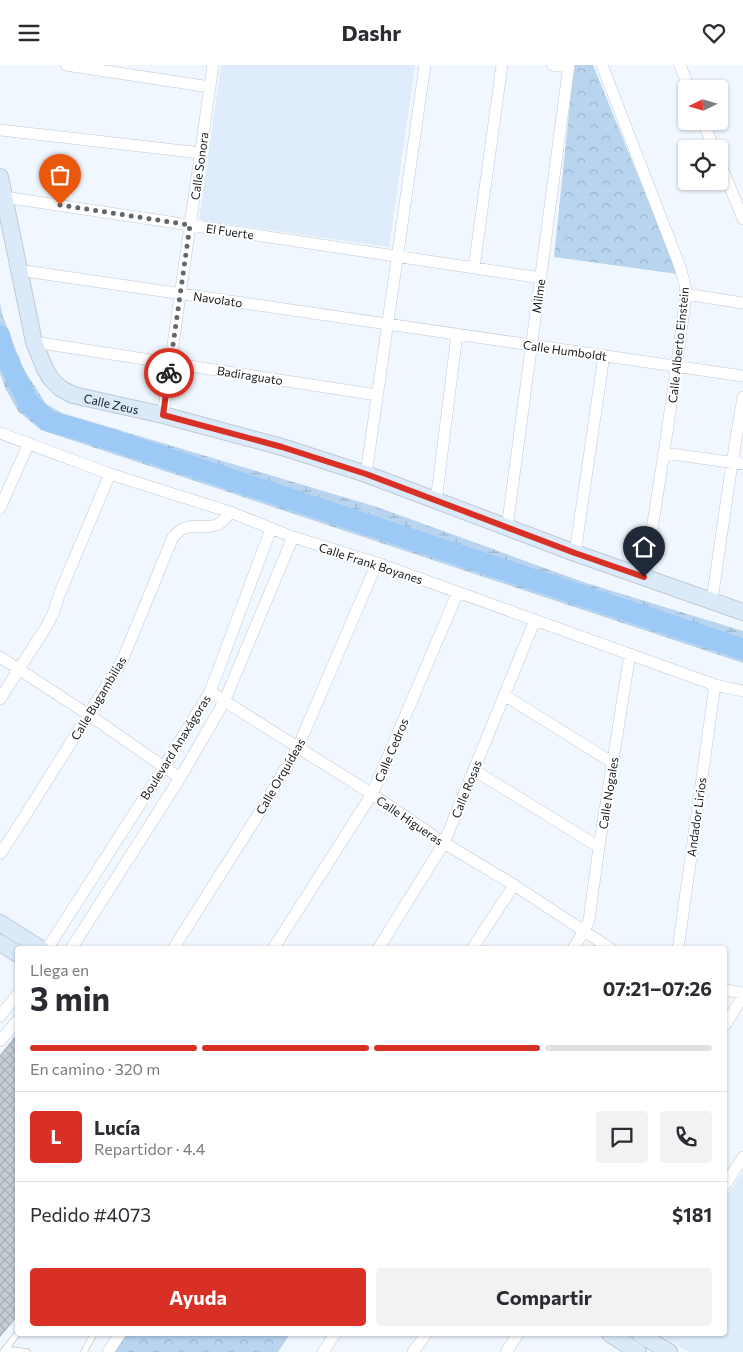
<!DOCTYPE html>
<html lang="es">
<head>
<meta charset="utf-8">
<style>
  :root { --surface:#fff; --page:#f2f2f3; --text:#2b2b33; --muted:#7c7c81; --line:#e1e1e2; --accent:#d93025 }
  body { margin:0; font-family:Commissioner,sans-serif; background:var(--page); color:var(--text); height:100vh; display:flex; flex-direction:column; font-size:19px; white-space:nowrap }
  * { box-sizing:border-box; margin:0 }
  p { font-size:16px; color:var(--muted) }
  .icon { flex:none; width:28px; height:28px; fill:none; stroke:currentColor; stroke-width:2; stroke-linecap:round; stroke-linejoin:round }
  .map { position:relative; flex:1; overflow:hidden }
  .panel { position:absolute; left:15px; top:881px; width:712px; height:390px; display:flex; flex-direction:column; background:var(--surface); border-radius:5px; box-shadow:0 1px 4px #0004 }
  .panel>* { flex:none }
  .needle { width:32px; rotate:265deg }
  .buttons { position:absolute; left:678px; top:15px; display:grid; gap:10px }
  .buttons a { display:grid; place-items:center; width:50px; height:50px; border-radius:5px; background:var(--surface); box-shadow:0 1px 4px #0004; font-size:25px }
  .pin { position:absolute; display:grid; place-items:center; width:42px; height:42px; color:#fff; margin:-51px -21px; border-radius:50% 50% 50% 0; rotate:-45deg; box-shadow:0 0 5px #0007 }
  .pin .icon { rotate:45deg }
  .courier { position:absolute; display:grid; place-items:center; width:50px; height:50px; margin:-25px; border:4px solid #d93025; border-radius:50%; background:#fff; color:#222; box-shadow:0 1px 6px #0007 }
  .head em { font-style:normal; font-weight:700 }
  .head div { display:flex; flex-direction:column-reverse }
  .head { display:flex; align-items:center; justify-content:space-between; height:85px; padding:0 15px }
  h1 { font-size:32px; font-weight:700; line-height:38px }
  .bar { display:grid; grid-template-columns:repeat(4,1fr); gap:8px 5px; align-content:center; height:60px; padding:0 15px }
  .bar i { height:6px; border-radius:4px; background:var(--line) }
  .bar .active { background:var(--accent) }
  .bar p { grid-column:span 4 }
  .line { display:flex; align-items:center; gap:12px; padding:0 15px; border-top:1px solid var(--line) }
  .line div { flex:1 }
  .round { display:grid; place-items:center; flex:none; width:52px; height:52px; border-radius:5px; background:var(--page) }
  .button { display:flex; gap:10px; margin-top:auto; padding:10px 15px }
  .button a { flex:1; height:58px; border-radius:5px; background:var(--accent); color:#fff; font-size:20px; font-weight:700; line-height:58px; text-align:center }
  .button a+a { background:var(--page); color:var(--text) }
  header { display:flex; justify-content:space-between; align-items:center; height:65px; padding:0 15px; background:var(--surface); font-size:22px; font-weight:700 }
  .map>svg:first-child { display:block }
</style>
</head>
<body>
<header><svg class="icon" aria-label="menu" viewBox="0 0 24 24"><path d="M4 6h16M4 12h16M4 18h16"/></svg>Dashr<svg class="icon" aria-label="heart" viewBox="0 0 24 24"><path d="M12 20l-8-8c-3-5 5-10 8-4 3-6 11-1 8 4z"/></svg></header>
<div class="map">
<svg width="743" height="1287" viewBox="0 0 743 1287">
  <defs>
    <pattern id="wetland-marsh" width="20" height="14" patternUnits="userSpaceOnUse" patternTransform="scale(1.25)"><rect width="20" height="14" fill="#b8d4ef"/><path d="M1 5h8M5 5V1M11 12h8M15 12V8" fill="none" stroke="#9db5cc"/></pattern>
    <pattern id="park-crowns" width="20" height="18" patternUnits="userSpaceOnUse" patternTransform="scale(1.25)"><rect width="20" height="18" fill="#b8d4ef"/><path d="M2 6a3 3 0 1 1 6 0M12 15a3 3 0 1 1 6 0" fill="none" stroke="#9db5cc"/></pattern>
    <pattern id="building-cross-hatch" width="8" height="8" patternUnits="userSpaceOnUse" patternTransform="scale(1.25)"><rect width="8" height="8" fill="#c5cdd6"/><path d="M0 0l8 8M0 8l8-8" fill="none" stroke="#a8afb7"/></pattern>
  </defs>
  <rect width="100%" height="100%" fill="#f0f7fe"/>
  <path fill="#deecfb" d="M221 0H415L389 182 199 155Z
    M743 1106V1287H689L659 1269H725V1134Z"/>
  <path fill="url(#wetland-marsh)" d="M0 238 2 249 23 303 46 339 62 348 377 442 586 518 743 566V598L41 365 18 346 5 323 0 308Z"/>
  <path fill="url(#park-crowns)" d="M574 0H593L678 209 554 192Z
    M120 1269H290L278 1287H108Z"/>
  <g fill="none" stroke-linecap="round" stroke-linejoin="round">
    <path stroke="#9cc9f5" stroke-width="21" d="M0 271 3 285 28 337 48 356 97 370 743 584"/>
  </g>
  <path fill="url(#building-cross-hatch)" d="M18 967V1251L0 1272V990Z"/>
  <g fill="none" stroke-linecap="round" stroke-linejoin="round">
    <g stroke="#c1c9d2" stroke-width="7">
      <path id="lane" d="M5 1284 27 1287
        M3 1287 18 1268
        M84 1287 87 1281 94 1269"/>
    </g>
    <g stroke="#c1c9d2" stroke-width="12">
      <path id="street" d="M66 0 210 22
        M552 0 569 2
        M602 0 680 202 685 220 686 229C674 324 660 418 644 512
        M680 0 689 24
        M703 56 714 84
        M0 65 201 88
        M719 95 743 154
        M4 132 541 213
        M474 203 502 0
        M18 205 743 311
        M686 229 743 238
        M34 277 377 330
        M163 350 213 0
        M0 368 110 409 230 447 293 472 377 498 715 620 743 626
        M665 388 743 399
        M366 409 425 0
        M436 436 457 269
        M0 443 29 378
        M507 463 569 0
        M575 488 604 290
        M712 535 732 398 743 332
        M0 592 89 650 180 713
        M210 627 372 729 444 778 514 820 611 884
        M504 630 613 698
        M0 634 46 562 53 549 59 530 110 409
        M474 705 599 782
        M0 789 23 754 122 596 173 472C176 469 179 466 182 464 202 455 214 472 230 447
        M47 884 164 702 210 627 271 464
        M71 884 180 713 224 637 293 472
        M173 884 263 742 298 682 377 498
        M273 884 372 729 458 527
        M378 884 444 778 535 555
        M472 884 514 820
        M573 884 584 866 589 855 599 782 630 589
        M678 884 715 620
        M725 925 743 928
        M0 951 18 929
        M725 960 743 931
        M0 976 18 955
        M725 1120 743 1092
        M108 1287 120 1269
        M323 1287 335 1269
        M413 1287 426 1269
        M506 1287 518 1269"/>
    </g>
    <g stroke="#c1c9d2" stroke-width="18">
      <g id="secondary">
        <path id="s1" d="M0 112 34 277 45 304 51 314 60 323 73 330 163 350 282 382 366 409 575 488 743 547"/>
        <path d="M0 858 41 884"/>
        <path d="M0 878 18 889"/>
        <path d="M610 1269 638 1287"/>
        <path d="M640 1269 669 1287"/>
      </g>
    </g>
    <use href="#lane" stroke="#fff" stroke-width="5.5"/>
    <use href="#street" stroke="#fff" stroke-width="11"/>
    <use href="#secondary" stroke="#daeaf9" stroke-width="16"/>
  </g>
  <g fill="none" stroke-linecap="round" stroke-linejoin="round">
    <path stroke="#62676b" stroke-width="5" stroke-dasharray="0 9" d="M60 140 190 160 169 308"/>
    <path stroke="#d93025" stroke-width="6" d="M169 308 163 350 282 382 366 409 575 488 644 512"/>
  </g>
  <g text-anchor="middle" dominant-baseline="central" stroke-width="4" stroke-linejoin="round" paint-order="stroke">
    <g font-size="12" fill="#16191c" stroke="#fff">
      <text transform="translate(199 101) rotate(-82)">Calle Sonora</text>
      <text transform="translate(230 166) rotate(8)">El Fuerte</text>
      <text transform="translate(538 231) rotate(-82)">Milme</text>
      <text transform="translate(218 234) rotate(8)">Navolato</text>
      <text transform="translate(678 280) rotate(-84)">Calle Alberto Einstein</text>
      <text transform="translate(565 285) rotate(8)">Calle Humboldt</text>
      <text transform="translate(250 310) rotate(9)">Badiraguato</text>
      <text stroke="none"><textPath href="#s1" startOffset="276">Calle Zeus</textPath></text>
      <text transform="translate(371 498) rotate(18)">Calle Frank Boyanes</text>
      <text transform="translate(98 633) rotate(-59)">Calle Bugambilias</text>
      <text transform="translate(175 682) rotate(-58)">Boulevard Anaxágoras</text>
      <text transform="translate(391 685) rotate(-67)">Calle Cedros</text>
      <text transform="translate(280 711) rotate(-60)">Calle Orquídeas</text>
      <text transform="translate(466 724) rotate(-68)">Calle Rosas</text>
      <text transform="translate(608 728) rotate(-81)">Calle Nogales</text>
      <text transform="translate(696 752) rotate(-82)">Andador Lirios</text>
      <text transform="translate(410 755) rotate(34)">Calle Higueras</text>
    </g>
  </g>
</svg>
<div class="buttons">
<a><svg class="needle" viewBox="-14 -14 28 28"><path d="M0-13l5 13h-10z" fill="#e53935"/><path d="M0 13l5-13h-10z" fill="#7c7c81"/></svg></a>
<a><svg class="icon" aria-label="locate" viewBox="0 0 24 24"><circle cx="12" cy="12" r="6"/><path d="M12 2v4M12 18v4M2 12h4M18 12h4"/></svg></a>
</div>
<div class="pin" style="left:60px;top:140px;background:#ea580c"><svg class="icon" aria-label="bag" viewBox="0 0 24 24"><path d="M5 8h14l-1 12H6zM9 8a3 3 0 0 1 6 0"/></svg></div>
<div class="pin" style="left:644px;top:512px;background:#1f2937"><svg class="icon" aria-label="home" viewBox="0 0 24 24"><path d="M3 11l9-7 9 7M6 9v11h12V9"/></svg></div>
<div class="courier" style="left:169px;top:308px"><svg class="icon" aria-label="bike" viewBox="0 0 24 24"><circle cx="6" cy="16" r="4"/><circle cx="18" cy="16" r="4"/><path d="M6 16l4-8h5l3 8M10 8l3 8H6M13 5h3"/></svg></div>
<section class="panel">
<div class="head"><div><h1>3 min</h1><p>Llega en</p></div><em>07:21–07:26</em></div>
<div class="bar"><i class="active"></i><i class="active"></i><i class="active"></i><i></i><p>En camino · 320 m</p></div>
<div class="line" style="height:90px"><b class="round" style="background:var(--accent);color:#fff">L</b><div><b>Lucía</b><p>Repartidor · 4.4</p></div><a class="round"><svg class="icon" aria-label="chat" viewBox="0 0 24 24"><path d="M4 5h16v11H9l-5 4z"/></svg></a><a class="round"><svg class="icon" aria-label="phone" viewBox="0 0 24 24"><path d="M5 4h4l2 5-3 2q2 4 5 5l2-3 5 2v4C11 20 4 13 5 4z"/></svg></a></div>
<div class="line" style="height:65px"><div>Pedido #4073</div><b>$181</b></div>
<div class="button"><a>Ayuda</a><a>Compartir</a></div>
</section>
</div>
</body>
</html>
